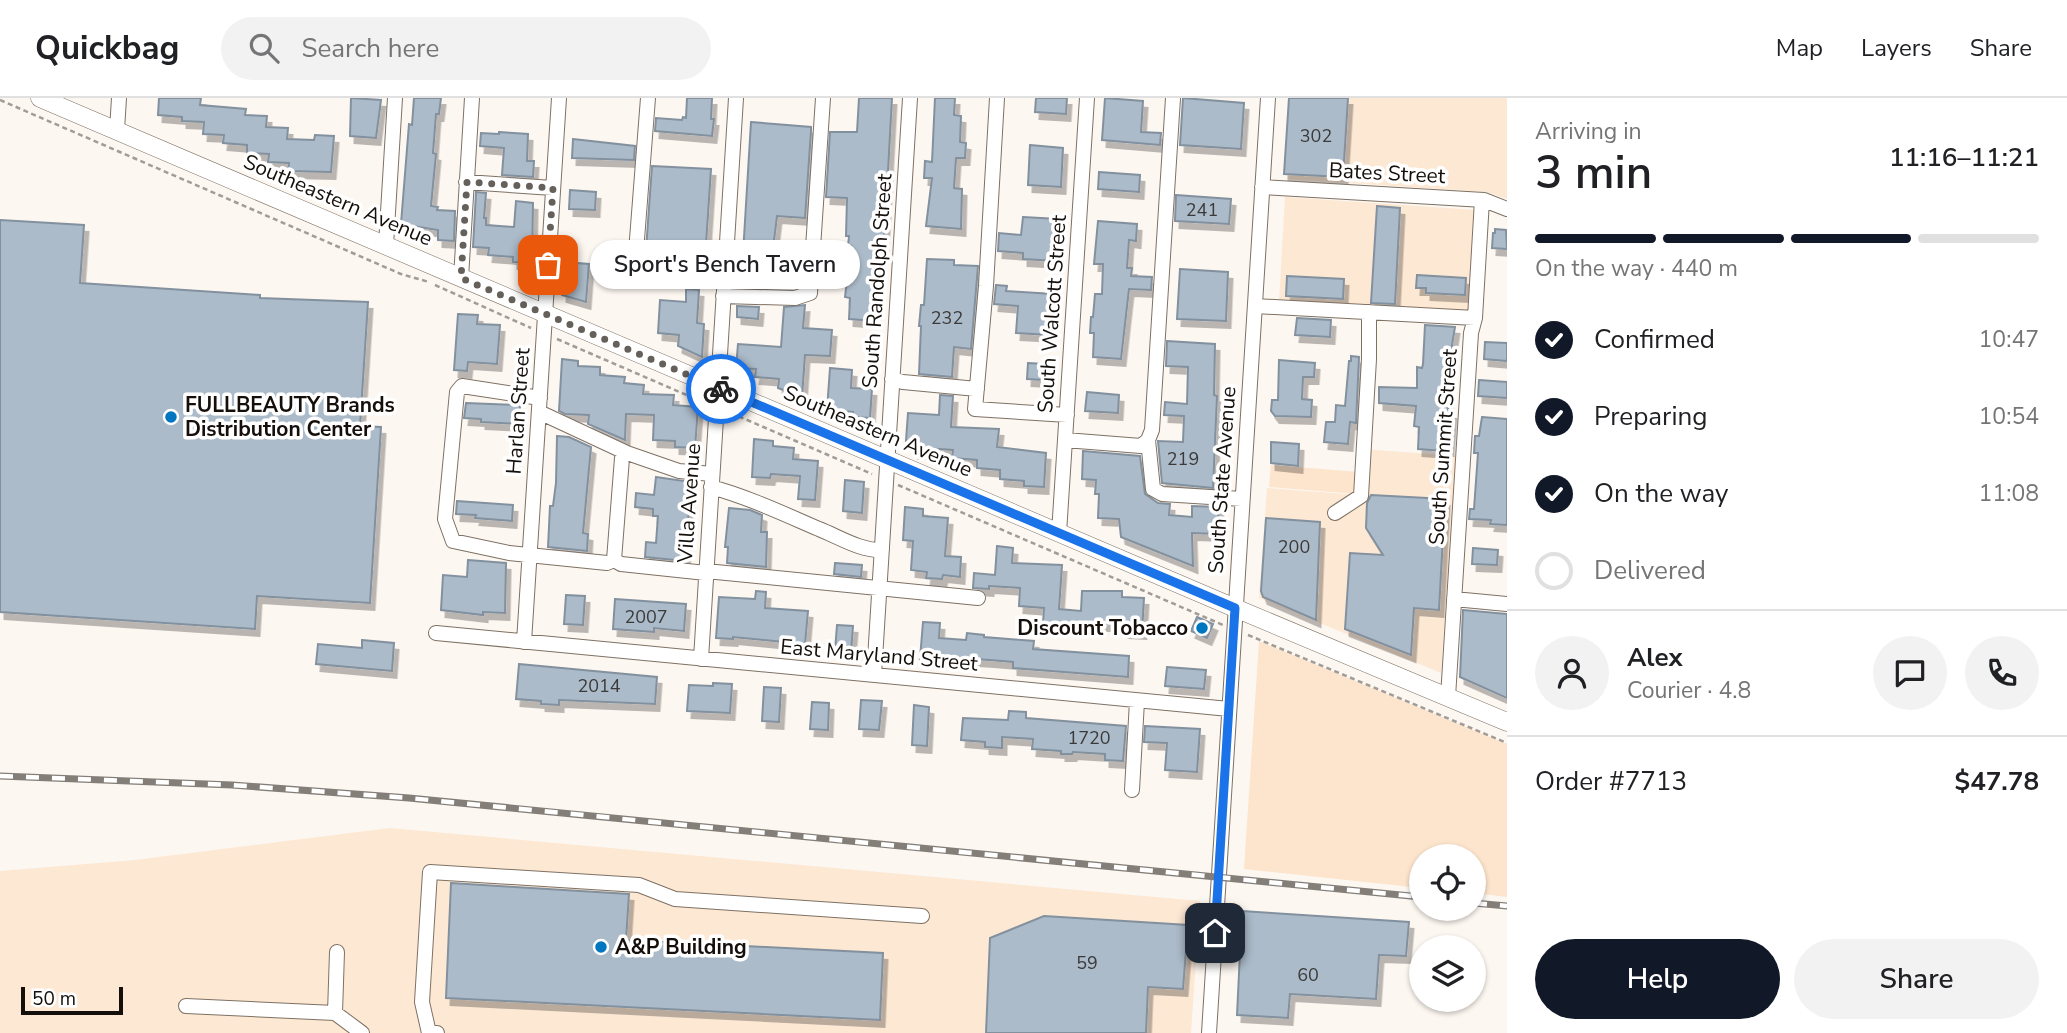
<!DOCTYPE html>
<html lang="en">
<head>
<meta charset="utf-8">
<style>
  :root { --surface:#fff; --page:#f2f2f2; --text:#202124; --muted:#757577; --line:#e0e0e0; --accent:#111827 }
  body { margin:0; font-family:"Nunito Sans",sans-serif; background:var(--page); color:var(--text); height:100vh; display:flex; flex-direction:column; font-size:26px; white-space:nowrap }
  * { box-sizing:border-box; margin:0 }
  p { font-size:23px; color:var(--muted) }
  .icon { flex:none; width:38px; height:38px; fill:none; stroke:currentColor; stroke-width:2; stroke-linecap:round; stroke-linejoin:round }
  .map { position:relative; flex:1; overflow:hidden }
  .sheet { display:flex; flex-direction:column; background:var(--surface); width:560px }
  .sheet>* { flex:none }
  .controls { position:absolute; left:1409px; top:746px; display:grid; gap:14px }
  .controls a { display:grid; place-items:center; width:77px; height:77px; border-radius:50%; background:var(--surface); box-shadow:0 2px 5px #0004; font-size:35px }
  .scale { position:absolute; left:21px; bottom:18px; width:102px; box-sizing:border-box; padding-left:7px; border:4px solid #140f0a; border-top:0; font-size:19px; line-height:24px; white-space:nowrap; color:#140f0a; -webkit-text-stroke:5px #fff; paint-order:stroke }
  .pin { position:absolute; display:grid; place-items:center; width:60px; height:60px; color:#fff; margin:-30px; border-radius:14px; box-shadow:0 4px 10px #0006 }
  .courier { position:absolute; display:grid; place-items:center; width:70px; height:70px; margin:-35px; border:5px solid #1a73e8; border-radius:50%; background:#fff; color:#222; box-shadow:0 2px 9px #0007 }
  .bubble { position:absolute; height:49px; border-radius:24px; background:var(--surface); box-shadow:0 2px 5px #0004; font-size:23px; font-weight:600; line-height:49px; text-align:center }
  .summary em { font-style:normal; font-weight:600 }
  .summary div { display:flex; flex-direction:column-reverse }
  .summary { display:flex; align-items:center; justify-content:space-between; height:119px; padding:0 28px }
  h1 { font-size:46px; font-weight:600; line-height:52px }
  .bar { display:grid; grid-template-columns:repeat(4,1fr); gap:10px 7px; align-content:center; height:84px; padding:0 28px }
  .bar i { height:9px; border-radius:5px; background:var(--line) }
  .bar .on { background:var(--accent) }
  .bar p { grid-column:span 4 }
  .line { display:flex; align-items:center; gap:18px; padding:0 28px; border-top:2px solid var(--line) }
  .line div { flex:1 }
  .round { display:grid; place-items:center; flex:none; width:74px; height:74px; border-radius:37px; background:var(--page) }
  ol { padding:0 28px; list-style:none }
  li { display:flex; align-items:center; gap:21px; height:77px }
  li p { margin-inline-start:auto }
  li .icon { padding:7px; border-radius:50%; background:var(--accent); color:#fff; stroke-width:4 }
  li:last-child { color:var(--muted) }
  li i { width:38px; height:38px; border:4px solid var(--line); border-radius:50% }
  .cta { display:flex; gap:14px; margin-top:auto; padding:14px 28px }
  .cta a { flex:1; height:80px; border-radius:42px; background:var(--accent); color:#fff; font-size:28px; font-weight:600; line-height:80px; text-align:center }
  .cta a+a { background:var(--page); color:var(--text) }
  header { display:flex; align-items:center; gap:42px; box-sizing:border-box; height:98px; padding:0 35px; background:var(--surface); border-bottom:2px solid var(--line) }
  header strong { font-size:33px }
  nav { display:flex; gap:38px; margin-inline-start:auto; font-size:24px }
  .search { width:490px; height:63px; background:var(--page); display:flex; align-items:center; gap:18px; box-sizing:border-box; padding:0 24px; border-radius:38px; color:var(--muted); font-size:26px }
  main { display:flex; flex:1; min-height:0 }
  .map>svg:first-child { display:block }
</style>
</head>
<body>
<header>
<strong>Quickbag</strong>
<div class="search"><svg class="icon" aria-label="search" viewBox="0 0 24 24"><circle cx="10" cy="10" r="6"/><path d="M15 15l6 6"/></svg>Search here</div>
<nav><a>Map</a><a>Layers</a><a>Share</a></nav>
</header>
<main>
<div class="map">
<svg width="1507" height="935" viewBox="0 0 1507 935">
  <defs>
    <filter id="shadow"><feDropShadow dx="4.5" dy="7" stdDeviation="0" flood-color="#0004"/></filter>
  </defs>
  <rect width="100%" height="100%" fill="#fdf7f1"/>
  <path fill="#fde8d4" d="M1292 0H1507V101L1486 94 1287 81Z
    M1285 99 1476 112 1469 215 1279 204Z
    M1363 351 1456 358 1441 575 1259 500 1267 390 1360 397Z
    M390 730 1200 803 1191 935H0V773L135 762Z"/>
  <path fill="#fde4cc" d="M1271 367 1359 374 1357 396 1269 389Z
    M1259 543 1507 646V799L1474 795V758H1421V790L1244 771Z"/>
  <path fill="#acbbc9" stroke="#83919f" stroke-width="2" filter="url(#shadow)" d="M159 0H201L200 7 246 11 245 17 267 18 266 29 288 30 287 41 314 42 315 37 334 38 331 74 288 73 289 65 268 64 269 56 247 55V47L223 45 224 37 203 36 204 24 182 23V19L158 17Z
    M351 0 381 2 376 40 350 38Z
    M414 0H441L439 16H436L433 55 436 56 431 108 438 109 437 112 455 113 454 143 438 142V132L401 126 409 26 412 27Z
    M687 0H712L711 21H714L712 38 655 33 656 20 682 22 683 19 686 20Z
    M859 0H892L885 128 883 151H881L875 223 849 221 850 200 845 199 851 148H848L849 138H846L847 100 826 99 830 34H857Z
    M935 0H955L954 17 961 18 960 44 966 45 965 60H956L954 90 962 91 961 131 926 128 932 80H924L925 63 932 64Z
    M1036 0H1067L1066 16 1035 14Z
    M1105 0 1143 3 1141 34 1161 35 1160 47 1102 42Z
    M1183 0 1244 5 1241 51 1180 47Z
    M1289 0H1348L1343 79 1284 76Z
    M751 24 811 29V33L805 120 777 118 771 167H764L762 189H741Z
    M499 34 528 36 527 63H534L533 79 502 77 504 50 480 48 481 35 499 36Z
    M573 41 635 48 634 62 572 60Z
    M1030 47 1063 50 1061 89 1028 87Z
    M652 68 711 71 705 161 652 159 647 156 646 152Z
    M1099 74 1140 77 1139 94 1098 91Z
    M570 92 596 94 595 112 569 111Z
    M476 94 486 95 484 120H486V127L514 129 516 103 533 105 532 165 513 164V159L488 157 489 150 473 149Z
    M1176 97 1231 101 1229 126 1175 123Z
    M1377 108 1400 110 1395 206 1371 205Z
    M1023 119 1058 121 1056 163 1023 161V155L998 153 999 135 1021 137Z
    M0 122 84 127 80 185 260 197V200L368 204 360 328 381 329 370 505 257 498 255 531 0 514Z
    M1098 123 1137 126 1136 143 1129 142 1127 170H1132L1131 178 1152 179 1151 192 1129 191 1121 261 1093 259 1094 235H1090L1091 219H1093L1095 196H1102L1103 166H1094Z
    M1495 131 1506 132 1507 151 1492 150 1493 135H1495Z
    M794 156 803 157 801 188 792 190Z
    M927 161 954 162V167L978 168 971 251 954 249 952 279 919 276 921 228H919L921 207H924Z
    M564 164 589 166 586 204 562 197Z
    M1180 171 1228 174 1226 223 1177 221Z
    M1417 177 1466 180 1465 197 1426 195V190H1416Z
    M1287 178 1344 181 1343 201 1286 198Z
    M996 187 1007 188 1006 193 1053 196 1050 237 1016 235 1018 208 994 206Z
    M686 191 699 192 697 225 704 226 702 259 678 248 679 237 658 235 660 202 686 204Z
    M805 207 803 230 832 232 830 258 805 257 802 299 778 290 779 281 755 279 756 271 736 270 738 246 781 249 784 209Z
    M737 208 759 209 758 221 737 219Z
    M458 216 478 217 477 226 500 227 497 266 468 264 467 273 454 272Z
    M1297 220 1331 222 1330 239 1295 237Z
    M1425 227 1455 229 1449 265 1448 314H1452L1449 351H1444V353L1418 351 1419 329 1414 328 1416 308 1379 305V289L1417 290V269L1422 270 1423 266Z
    M1167 243 1215 246 1214 297 1217 298 1213 390 1162 385 1158 343 1183 344 1184 318 1164 317 1165 304 1187 306 1188 269 1166 268Z
    M1485 244 1507 245V263L1484 261Z
    M1351 258 1359 259 1356 325 1350 324 1348 346 1324 344 1326 324H1335L1336 307 1345 308 1349 263H1351Z
    M562 261 578 263V268L600 269V277L625 279 624 285 644 287 643 296 674 297 673 307 698 309 695 350 675 349V343L653 342 654 317 626 316 625 342 588 326 589 317 565 316 559 313Z
    M1279 262 1315 265 1314 279H1303L1302 301 1312 302 1311 319 1275 318 1271 313 1272 302H1278Z
    M1028 265 1044 266 1043 282 1027 281Z
    M830 270 852 272 851 290 872 291 870 320 853 319V314L827 312Z
    M1479 282 1507 284V300L1478 298Z
    M1087 294 1119 297 1118 315 1085 313Z
    M940 297 953 298 951 329 999 331 997 349 1046 355 1044 389 1024 388V383L1000 381V372L977 370V362L952 360 953 352 925 350V354H914L915 343H906L908 315 939 317Z
    M466 305 520 307 519 326 481 324V321L464 320Z
    M1482 319 1507 321V427L1490 426 1491 422 1469 421 1470 411H1474L1478 355H1474L1475 338H1479Z
    M557 338 569 339 591 349 583 435 588 436 587 453 548 449 550 408H553L556 385Z
    M754 341 773 343V348L794 350 793 361 818 363 815 402 798 401 800 378 771 376 770 380 752 379Z
    M1271 344 1299 346 1298 368 1271 365Z
    M1083 353 1140 358 1145 396 1158 405 1170 406 1169 417 1192 419V408L1219 409 1217 436 1192 435 1193 468 1121 439 1119 421 1098 420 1099 396H1095L1096 382 1082 381Z
    M656 379 691 384 685 463 645 459 646 444 656 445 658 418H653V411L635 409 636 395 654 397Z
    M845 382 864 384 862 415 843 413Z
    M1371 397 1445 401 1439 512 1414 510 1411 557 1345 531 1350 455 1383 457 1366 430 1367 405Z
    M457 403 513 407 512 423 475 420 476 417 456 416Z
    M905 409 923 411V418L948 420 945 458 961 459 960 479 943 477 942 481 926 480 927 474 911 472 913 443 903 442Z
    M729 410 750 412 762 417 761 434H767L766 469 727 465 728 449H725Z
    M1266 420 1320 424 1316 522 1263 499 1261 493Z
    M997 448 1013 450 1012 465 1062 467 1059 511 1081 513 1082 493H1122V499L1144 500 1142 534 1124 533V527L1063 524 1062 527 1043 525 1044 510 1019 508 1020 490 989 488V491L973 490 974 475 995 477Z
    M1473 450 1498 452 1497 467 1472 466Z
    M468 462 506 465 505 515 483 514V517L441 512 443 477 467 479Z
    M835 465 862 467 861 479 834 476Z
    M756 493 766 494 765 510 808 513 805 546 733 539V541L716 540 719 499 755 501Z
    M566 497 585 498 583 527 564 526Z
    M615 501 686 506 684 533 654 530V534L613 531Z
    M1463 512 1507 516V600L1460 579Z
    M1197 519 1213 526 1207 540 1191 533Z
    M923 524 940 525 939 540 966 542 967 535 984 537V539L1034 543 1033 551 1129 558 1128 579 1013 570V564L990 562 956 560 955 563 920 561Z
    M837 527 853 528 851 554 835 553Z
    M362 542 394 545 392 573 316 566 318 546 362 550Z
    M519 566 657 579 655 606 559 602V607L541 606V603L516 601Z
    M1167 569 1206 572 1204 591 1165 588Z
    M713 585 732 586 730 615 687 613 689 587 713 588Z
    M764 589 781 590 779 624 762 623Z
    M861 602 882 603 879 632 859 631Z
    M812 604 829 605 828 632 810 631Z
    M914 607 929 609 927 648 912 647Z
    M1009 613 1026 614V620L1126 628 1123 663 1105 662V656L1073 654 1072 656H1061V653L1032 651 1033 641 1002 639V650L985 649V644L961 642 963 620 1008 622Z
    M1145 628 1200 631 1197 674 1165 672 1167 645 1144 644Z
    M451 785 629 796 626 842 883 855 880 922 446 900Z
    M1242 813 1409 824 1406 858 1379 857 1376 901 1290 896 1288 920 1237 917Z
    M1044 818 1188 827 1183 891 1148 889 1146 935H986L990 840Z"/>
  <g fill="none" stroke-linecap="round" stroke-linejoin="round">
    <g stroke="#7e7164" stroke-width="16">
      <path id="minor" d="M648 0 636 154 640 163 649 168 725 173
        M997 0 986 188 975 311 1067 317
        M117 32 119 0
        M466 84 553 90
        M1262 89 1484 102 1507 111
        M386 147 395 0
        M461 180 472 0
        M723 198 795 200 810 195 823 0
        M1255 208 1475 220
        M892 281 903 284 977 291
        M540 300 462 288 457 294 445 421 453 443 509 455 607 465 614 462 622 360 627 355 679 373 712 376
        M539 314 627 355
        M1065 342 1141 348 1148 342 1152 332 1173 0
        M1148 342 1153 391 1162 396 1242 401
        M711 389C748 399 784 416 819 431 839 439 861 453 882 452
        M1335 415 1361 398 1369 261V214
        M1059 435 1087 0
        M614 462 621 466 706 475
        M706 473 978 500
        M1454 501 1507 506
        M436 535 1229 611
        M524 544 559 0
        M701 561 736 0
        M874 577 910 0
        M1448 599 1471 235 1475 220 1482 102
        M1132 692 1137 603
        M186 908 335 915 362 935
        M335 915 337 854
        M437 935H429L422 904 430 774 639 787 675 801 922 818
        M1209 935 1268 0"/>
    </g>
    <g stroke="#7e7164" stroke-width="19">
      <path id="major" d="M40 0 1235 510 1507 624"/>
    </g>
    <path stroke="#a19c96" stroke-width="2.5" stroke-dasharray="5 3.5" stroke-linecap="butt" d="M0 2 401 176 429 184
      M435 187 531 230
      M557 241 705 305
      M731 315 872 376
      M898 387 1223 527
      M1248 537 1507 645"/>
    <use href="#minor" stroke="#fff" stroke-width="14"/>
    <use href="#major" stroke="#fff" stroke-width="18"/>
    <g stroke="#847e79" stroke-width="7">
      <path id="rail" d="M0 678 232 687 409 700 1421 799
        M1474 805 1507 808"/>
    </g>
    <use href="#rail" stroke="#fff" stroke-width="4.5" stroke-dasharray="13" stroke-linecap="butt"/>
  </g>
  <g fill="none" stroke-linecap="round" stroke-linejoin="round">
    <path stroke="#66605b" stroke-width="7" stroke-dasharray="0 12.6" d="M548 167 553 90 467 84 461 180 721 291"/>
    <path stroke="#1a73e8" stroke-width="9" d="M721 291 1235 510 1215 835"/>
  </g>
  <g fill="#0176c0" stroke="#fff" stroke-width="2.5">
    <circle cx="171" cy="319" r="7"/>
    <circle cx="1202" cy="530" r="7"/>
    <circle cx="601" cy="849" r="7"/>
  </g>
  <g text-anchor="middle" dominant-baseline="central" stroke-width="7" stroke-linejoin="round" paint-order="stroke">
    <g font-size="18" fill="#3a3a3a">
      <text x="1316" y="38">302</text>
      <text x="1202" y="112">241</text>
      <text x="947" y="220">232</text>
      <text x="1183" y="361">219</text>
      <text x="1294" y="449">200</text>
      <text x="646" y="519">2007</text>
      <text x="599" y="588">2014</text>
      <text x="1089" y="640">1720</text>
      <text x="1087" y="865">59</text>
      <text x="1308" y="877">60</text>
    </g>
    <g font-size="21" fill="#140f0a" stroke="#fff">
      <text transform="translate(1387 75) rotate(3)">Bates Street</text>
      <text transform="translate(338 102) rotate(23)">Southeastern Avenue</text>
      <text transform="translate(877 183) rotate(-86)">South Randolph Street</text>
      <text transform="translate(1052 216) rotate(-86)">South Walcott Street</text>
      <text transform="translate(518 313) rotate(-86)">Harlan Street</text>
      <text transform="translate(878 333) rotate(23)">Southeastern Avenue</text>
      <text transform="translate(1443 349) rotate(-86)">South Summit Street</text>
      <text transform="translate(1222 382) rotate(-86)">South State Avenue</text>
      <text transform="translate(689 405) rotate(-86)">Villa Avenue</text>
      <text transform="translate(879 557) rotate(5)">East Maryland Street</text>
    </g>
    <g font-size="21" font-weight="bold" fill="#140f0a" stroke="#fff" text-anchor="start">
      <text x="185" y="307">FULLBEAUTY Brands<tspan x="185" dy="24">Distribution Center</tspan></text>
      <text x="1188" y="530" text-anchor="end">Discount Tobacco</text>
      <text x="615" y="849">A&amp;P Building</text>
    </g>
  </g>
</svg>
<div class="controls">
<a><svg class="icon" aria-label="locate" viewBox="0 0 24 24"><circle cx="12" cy="12" r="6"/><path d="M12 2v4M12 18v4M2 12h4M18 12h4"/></svg></a>
<a><svg class="icon" aria-label="layers" viewBox="0 0 24 24"><path d="M12 4l9 5-9 5-9-5zM3 14l9 5 9-5"/></svg></a>
</div>
<div class="scale">50 m</div>
<div class="pin" style="left:548px;top:167px;background:#ea580c"><svg class="icon" aria-label="bag" viewBox="0 0 24 24"><path d="M5 8h14l-1 12H6zM9 8a3 3 0 0 1 6 0"/></svg></div>
<div class="pin" style="left:1215px;top:835px;background:#1f2937"><svg class="icon" aria-label="home" viewBox="0 0 24 24"><path d="M3 11l9-7 9 7M6 9v11h12V9"/></svg></div>
<div class="courier" style="left:721px;top:291px"><svg class="icon" aria-label="bike" viewBox="0 0 24 24"><circle cx="6" cy="16" r="4"/><circle cx="18" cy="16" r="4"/><path d="M6 16l4-8h5l3 8M10 8l3 8H6M13 5h3"/></svg></div>
<div class="bubble" style="left:590px;top:142px;width:270px">Sport's Bench Tavern</div>
</div>
<section class="sheet">
<div class="summary"><div><h1>3 min</h1><p>Arriving in</p></div><em>11:16–11:21</em></div>
<div class="bar"><i class="on"></i><i class="on"></i><i class="on"></i><i></i><p>On the way · 440 m</p></div>
<ol>
<li><svg class="icon" aria-label="check" viewBox="0 0 24 24"><path d="M5 12l5 5 9-10"/></svg>Confirmed<p>10:47</p></li>
<li><svg class="icon" aria-label="check" viewBox="0 0 24 24"><path d="M5 12l5 5 9-10"/></svg>Preparing<p>10:54</p></li>
<li><svg class="icon" aria-label="check" viewBox="0 0 24 24"><path d="M5 12l5 5 9-10"/></svg>On the way<p>11:08</p></li>
<li><i></i>Delivered</li>
</ol>
<div class="line" style="height:126px"><a class="round"><svg class="icon" aria-label="person" viewBox="0 0 24 24"><circle cx="12" cy="8" r="4"/><path d="M4 21q1-7 8-7t8 7"/></svg></a><div><b>Alex</b><p>Courier · 4.8</p></div><a class="round"><svg class="icon" aria-label="chat" viewBox="0 0 24 24"><path d="M4 5h16v11H9l-5 4z"/></svg></a><a class="round"><svg class="icon" aria-label="phone" viewBox="0 0 24 24"><path d="M5 4h4l2 5-3 2q2 4 5 5l2-3 5 2v4C11 20 4 13 5 4z"/></svg></a></div>
<div class="line" style="height:91px"><div>Order #7713</div><b>$47.78</b></div>
<div class="cta"><a>Help</a><a>Share</a></div>
</section>
</main>
</body>
</html>
